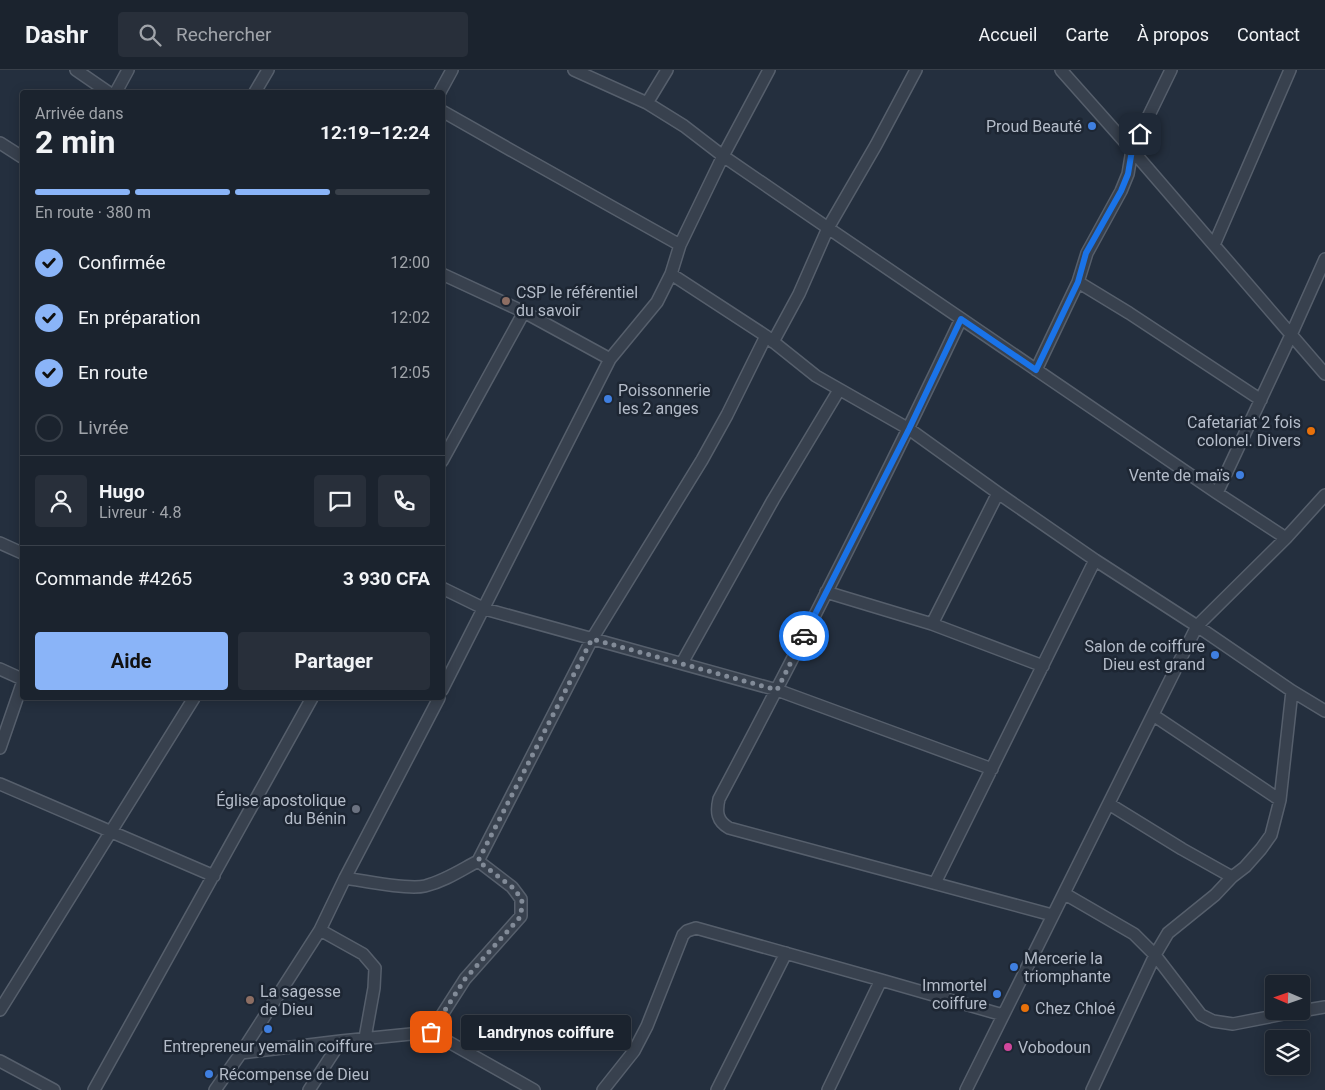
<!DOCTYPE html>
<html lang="fr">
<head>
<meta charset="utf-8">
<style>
  :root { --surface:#1b232e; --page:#282f3a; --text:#f1f3f6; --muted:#a0a4aa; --line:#39404a; --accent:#8ab4f8 }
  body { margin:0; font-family:Roboto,sans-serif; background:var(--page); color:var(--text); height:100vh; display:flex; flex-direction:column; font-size:19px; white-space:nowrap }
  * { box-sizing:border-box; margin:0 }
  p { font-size:16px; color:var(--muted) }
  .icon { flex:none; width:28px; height:28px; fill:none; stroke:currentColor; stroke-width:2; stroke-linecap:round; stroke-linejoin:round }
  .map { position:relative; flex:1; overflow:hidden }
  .sheet { position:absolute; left:20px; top:20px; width:425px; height:610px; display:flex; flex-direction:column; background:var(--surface); border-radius:5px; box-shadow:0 2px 12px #0003,0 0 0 1px var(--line) }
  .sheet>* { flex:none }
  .needle { width:32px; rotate:272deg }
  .tools { position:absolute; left:1265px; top:905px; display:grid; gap:10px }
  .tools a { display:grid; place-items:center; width:45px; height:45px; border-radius:5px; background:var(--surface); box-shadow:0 2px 12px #0003,0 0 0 1px var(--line); font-size:25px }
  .pin { position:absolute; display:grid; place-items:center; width:42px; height:42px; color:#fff; margin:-21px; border-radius:10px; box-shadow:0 2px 8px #0006 }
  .courier { position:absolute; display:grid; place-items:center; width:50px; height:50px; margin:-25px; border:4px solid #1a73e8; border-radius:50%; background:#fff; color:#222; box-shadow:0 1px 6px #0007 }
  .bubble { position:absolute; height:35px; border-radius:5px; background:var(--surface); box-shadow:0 2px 12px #0003,0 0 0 1px var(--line); font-size:16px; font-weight:700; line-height:35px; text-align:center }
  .headline em { font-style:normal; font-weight:700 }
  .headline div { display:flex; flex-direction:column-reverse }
  .headline { display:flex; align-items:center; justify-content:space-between; height:85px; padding:0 15px }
  h1 { font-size:32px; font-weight:700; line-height:38px }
  .bar { display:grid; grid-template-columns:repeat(4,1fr); gap:8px 5px; align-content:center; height:60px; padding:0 15px }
  .bar i { height:6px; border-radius:4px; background:var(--line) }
  .bar .selected { background:var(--accent) }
  .bar p { grid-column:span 4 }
  .line { display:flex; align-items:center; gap:12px; padding:0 15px; border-top:1px solid var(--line) }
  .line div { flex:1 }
  .round { display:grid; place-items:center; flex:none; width:52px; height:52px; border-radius:5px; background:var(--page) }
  ol { padding:0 15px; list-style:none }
  li { display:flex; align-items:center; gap:15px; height:55px }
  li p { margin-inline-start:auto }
  li .icon { padding:5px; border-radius:50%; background:var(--accent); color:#111; stroke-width:4 }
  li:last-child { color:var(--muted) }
  li i { width:28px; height:28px; border:2px solid var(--line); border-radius:50% }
  .primary-button { display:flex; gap:10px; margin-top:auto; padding:10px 15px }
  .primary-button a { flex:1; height:58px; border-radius:5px; background:var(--accent); color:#111; font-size:20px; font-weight:700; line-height:58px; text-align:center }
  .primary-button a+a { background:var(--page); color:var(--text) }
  header { display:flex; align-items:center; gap:30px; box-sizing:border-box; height:70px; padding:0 25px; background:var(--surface); border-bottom:1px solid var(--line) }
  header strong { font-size:24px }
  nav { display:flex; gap:28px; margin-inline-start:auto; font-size:18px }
  .search { width:350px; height:45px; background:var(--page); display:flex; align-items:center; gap:12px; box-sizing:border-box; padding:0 18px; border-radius:5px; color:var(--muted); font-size:19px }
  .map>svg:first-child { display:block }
</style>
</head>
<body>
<header>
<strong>Dashr</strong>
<div class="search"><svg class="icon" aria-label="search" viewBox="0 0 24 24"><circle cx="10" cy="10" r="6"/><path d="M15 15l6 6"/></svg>Rechercher</div>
<nav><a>Accueil</a><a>Carte</a><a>À propos</a><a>Contact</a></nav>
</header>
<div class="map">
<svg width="1325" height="1020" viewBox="0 0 1325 1020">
  <rect width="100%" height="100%" fill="#242f3e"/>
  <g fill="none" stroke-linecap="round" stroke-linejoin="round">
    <g stroke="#565f6c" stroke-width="14">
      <path id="street" d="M76 0 108 22
        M574 0 647 33 684 56 723 86 828 158 1217 423 1286 468
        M1061 0 1132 80 1325 304
        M116 22 128 0
        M255 22 268 0
        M440 22 452 0
        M647 33 667 0
        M442 41 516 83 680 175
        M0 73 22 87
        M1214 175 1290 0
        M442 204 524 242 610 289
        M671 204 766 266 816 306 909 359 998 423 1095 490 1197 556 1292 621 1325 641
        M1078 212 1129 243 1261 330
        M961 249C884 411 803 571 719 729 716 742 717 751 729 758L1052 845
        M773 272 799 224 828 158 876 75 916 0
        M1036 300 1078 212 1087 183 1121 121 1128 104 1132 80 1171 0
        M442 391 524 242
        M1217 423 1291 265 1325 189
        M0 473 22 483
        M442 518 485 539 777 620 992 699
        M826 522 932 554 1043 596
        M932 554 998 423
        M682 593 773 430 839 320
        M0 599 22 609
        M442 620 610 289 657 232 671 204 680 175 723 86 769 0
        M1153 645 1280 730
        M0 678 22 614
        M0 714 214 806
        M1109 734 1182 779 1232 807
        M345 808C364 811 408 820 425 816 445 811 461 800 478 791L592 569 702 390 727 345 766 266
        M935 813 1095 490
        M1065 824 1134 864 1155 885 1201 945 1213 951 1233 954 1299 941
        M320 860 363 884 375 898 374 918 365 968
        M0 940 194 628
        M1301 941 1325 937
        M431 962 465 909 521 846V829L512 817 478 791
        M241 983 341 971 431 962 534 1020
        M0 991 54 1020
        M94 1020 312 628
        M215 1020 241 983 320 860 345 808 439 628
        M309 1020 341 971
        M603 1020 634 981 647 956 683 865 687 861 696 858 881 910
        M717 1020 786 883
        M828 1020 881 910 1003 945
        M966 1020 1197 556 1286 468 1325 425
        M1092 1020 1155 885 1168 863 1215 825 1232 807 1245 797 1261 779 1271 765 1280 730 1292 621"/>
    </g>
    <use href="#street" stroke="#38414e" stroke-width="11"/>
  </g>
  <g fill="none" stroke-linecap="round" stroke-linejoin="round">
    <path stroke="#828b98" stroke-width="5" stroke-dasharray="0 9" d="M431 962 465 909 521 846 522 829 512 817 478 791 592 569 777 620 804 566"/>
    <path stroke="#1a73e8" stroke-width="6" d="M804 566 909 359 961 249 1036 300 1078 212 1086 183 1121 121 1128 104 1132 80 1140 64"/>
  </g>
  <g fill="#3f7fe0" stroke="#1d2633" stroke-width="2">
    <circle cx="1092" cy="56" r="5"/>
    <circle cx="608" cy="329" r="5"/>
    <circle cx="1240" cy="405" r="5"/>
    <circle cx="1215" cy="585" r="5"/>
    <circle cx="1014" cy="897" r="5"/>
    <circle cx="997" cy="924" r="5"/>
    <circle cx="268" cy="959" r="5"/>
    <circle cx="209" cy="1004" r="5"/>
  </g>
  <g fill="#8d6e63" stroke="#1d2633" stroke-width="2">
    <circle cx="506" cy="231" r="5"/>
    <circle cx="250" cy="930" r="5"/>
  </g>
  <g fill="#e8710a" stroke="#1d2633" stroke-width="2">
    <circle cx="1311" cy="361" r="5"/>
    <circle cx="1025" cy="938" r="5"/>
  </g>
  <circle fill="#6b7280" stroke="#1d2633" stroke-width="2" cx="356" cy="739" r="5"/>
  <circle fill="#d1479c" stroke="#1d2633" stroke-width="2" cx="1008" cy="977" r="5"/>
  <g text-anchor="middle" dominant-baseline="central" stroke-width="5" stroke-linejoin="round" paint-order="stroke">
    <g font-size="16" fill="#b4bcc9" stroke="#1d2633" text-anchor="start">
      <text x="1082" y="56" text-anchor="end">Proud Beauté</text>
      <text x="516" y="222">CSP le référentiel<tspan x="516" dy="18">du savoir</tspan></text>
      <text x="618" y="320">Poissonnerie<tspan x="618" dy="18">les 2 anges</tspan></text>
      <text x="1301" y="352" text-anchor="end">Cafetariat 2 fois<tspan x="1301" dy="18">colonel. Divers</tspan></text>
      <text x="1230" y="405" text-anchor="end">Vente de maïs</text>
      <text x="1205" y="576" text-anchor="end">Salon de coiffure<tspan x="1205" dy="18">Dieu est grand</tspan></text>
      <text x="346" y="730" text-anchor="end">Église apostolique<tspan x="346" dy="18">du Bénin</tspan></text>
      <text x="1024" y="888">Mercerie la<tspan x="1024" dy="18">triomphante</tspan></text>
      <text x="987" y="915" text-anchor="end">Immortel<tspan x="987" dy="18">coiffure</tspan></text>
      <text x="260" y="921">La sagesse<tspan x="260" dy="18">de Dieu</tspan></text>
      <text x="1035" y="938">Chez Chloé</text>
      <text x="268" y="976" text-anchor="middle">Entrepreneur yemalin coiffure</text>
      <text x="1018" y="977">Vobodoun</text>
      <text x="219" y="1004">Récompense de Dieu</text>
    </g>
  </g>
</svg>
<div class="tools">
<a><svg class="needle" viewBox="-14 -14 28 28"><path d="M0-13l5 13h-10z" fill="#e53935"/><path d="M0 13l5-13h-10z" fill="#a0a4aa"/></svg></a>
<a><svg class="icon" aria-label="layers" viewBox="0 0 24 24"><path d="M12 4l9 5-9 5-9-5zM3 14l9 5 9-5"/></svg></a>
</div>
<div class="pin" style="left:431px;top:962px;background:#ea580c"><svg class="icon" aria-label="bag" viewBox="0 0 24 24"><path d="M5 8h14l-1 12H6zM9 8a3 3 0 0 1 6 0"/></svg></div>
<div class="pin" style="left:1140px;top:64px;background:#1f2937"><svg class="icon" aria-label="home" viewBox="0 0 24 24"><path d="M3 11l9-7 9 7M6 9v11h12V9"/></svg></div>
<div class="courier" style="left:804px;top:566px"><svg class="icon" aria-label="car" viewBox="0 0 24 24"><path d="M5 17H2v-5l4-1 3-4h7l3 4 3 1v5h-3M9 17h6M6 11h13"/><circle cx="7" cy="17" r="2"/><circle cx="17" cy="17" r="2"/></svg></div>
<div class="bubble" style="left:461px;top:945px;width:170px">Landrynos coiffure</div>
<section class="sheet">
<div class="headline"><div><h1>2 min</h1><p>Arrivée dans</p></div><em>12:19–12:24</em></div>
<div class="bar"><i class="selected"></i><i class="selected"></i><i class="selected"></i><i></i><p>En route · 380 m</p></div>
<ol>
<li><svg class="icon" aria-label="check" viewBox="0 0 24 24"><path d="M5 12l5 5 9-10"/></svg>Confirmée<p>12:00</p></li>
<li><svg class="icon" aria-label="check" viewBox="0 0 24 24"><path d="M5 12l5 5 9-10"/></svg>En préparation<p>12:02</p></li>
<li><svg class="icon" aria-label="check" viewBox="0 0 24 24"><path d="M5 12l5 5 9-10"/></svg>En route<p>12:05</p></li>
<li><i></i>Livrée</li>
</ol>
<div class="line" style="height:90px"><a class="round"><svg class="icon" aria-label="person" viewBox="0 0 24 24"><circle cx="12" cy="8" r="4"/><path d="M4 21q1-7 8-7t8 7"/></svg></a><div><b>Hugo</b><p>Livreur · 4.8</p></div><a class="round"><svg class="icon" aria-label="chat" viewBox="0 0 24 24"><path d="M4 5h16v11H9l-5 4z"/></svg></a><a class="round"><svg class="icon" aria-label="phone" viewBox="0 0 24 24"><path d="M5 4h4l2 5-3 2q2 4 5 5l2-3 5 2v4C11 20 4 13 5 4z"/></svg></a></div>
<div class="line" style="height:65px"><div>Commande #4265</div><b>3 930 CFA</b></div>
<div class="primary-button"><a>Aide</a><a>Partager</a></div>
</section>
</div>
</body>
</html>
